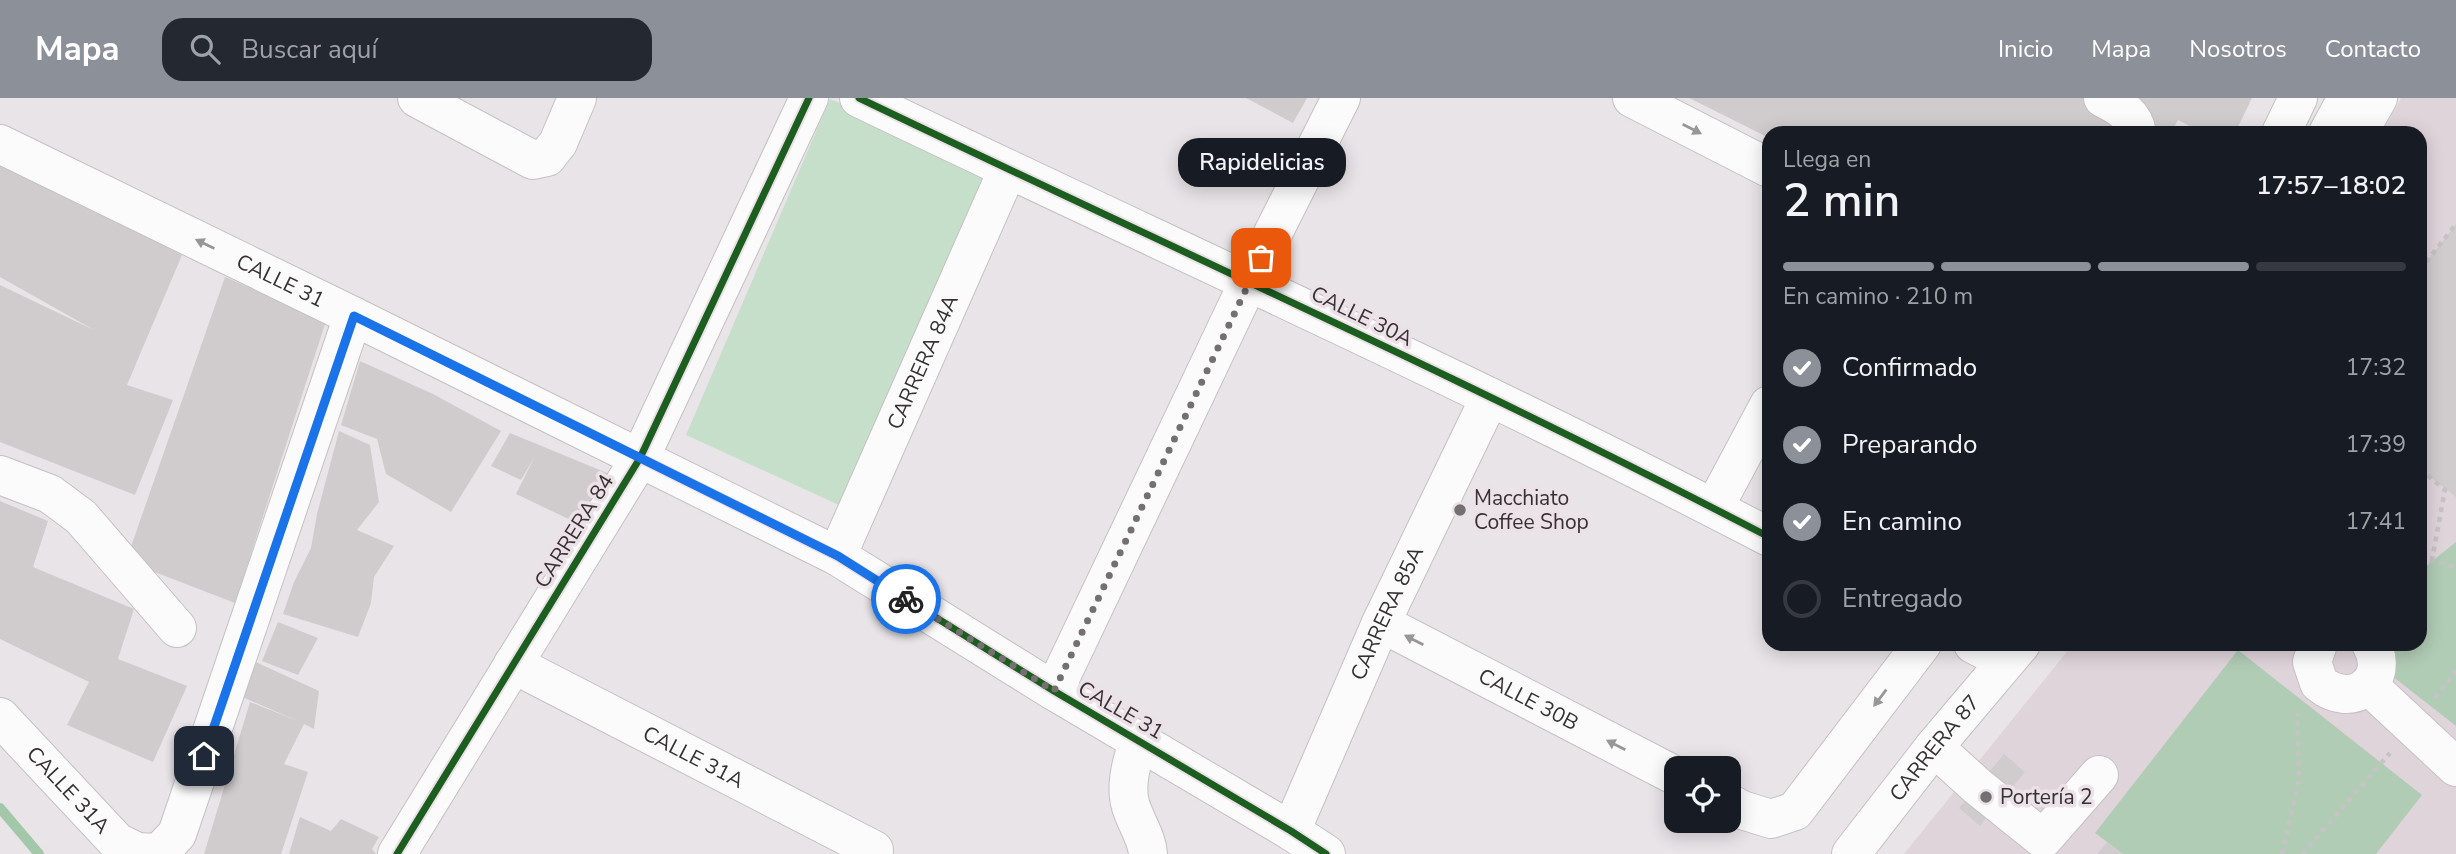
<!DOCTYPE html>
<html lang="es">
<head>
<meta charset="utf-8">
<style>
  :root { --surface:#171b24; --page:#242831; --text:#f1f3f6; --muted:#9ea1a6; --line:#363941; --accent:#8c9099 }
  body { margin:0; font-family:"Nunito Sans",sans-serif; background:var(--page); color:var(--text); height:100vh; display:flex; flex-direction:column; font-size:26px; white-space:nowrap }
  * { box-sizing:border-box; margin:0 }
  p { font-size:23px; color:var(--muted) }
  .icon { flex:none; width:38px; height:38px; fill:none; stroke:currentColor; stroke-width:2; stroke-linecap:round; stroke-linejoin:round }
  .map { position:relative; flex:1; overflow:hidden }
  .panel { position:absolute; left:1762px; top:28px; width:665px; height:525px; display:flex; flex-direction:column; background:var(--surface); border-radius:21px; box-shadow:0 4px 18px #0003 }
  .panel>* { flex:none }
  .tools { position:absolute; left:1664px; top:658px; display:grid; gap:14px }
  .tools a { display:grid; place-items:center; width:77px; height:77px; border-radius:14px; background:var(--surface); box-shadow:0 4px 18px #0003; font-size:35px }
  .pin { position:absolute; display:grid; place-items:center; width:60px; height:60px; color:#fff; margin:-30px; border-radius:14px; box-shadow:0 4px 10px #0006 }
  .courier { position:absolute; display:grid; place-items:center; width:70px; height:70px; margin:-35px; border:5px solid #1a73e8; border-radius:50%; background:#fff; color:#222; box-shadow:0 2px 9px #0007 }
  .bubble { position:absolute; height:49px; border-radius:21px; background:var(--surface); box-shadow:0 4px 18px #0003; font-size:23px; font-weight:600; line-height:49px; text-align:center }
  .overview em { font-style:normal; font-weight:600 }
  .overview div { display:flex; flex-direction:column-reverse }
  .overview { display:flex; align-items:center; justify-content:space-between; height:119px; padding:0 21px }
  h1 { font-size:46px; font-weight:600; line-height:52px }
  .bar { display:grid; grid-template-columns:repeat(4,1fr); gap:10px 7px; align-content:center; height:84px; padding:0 21px }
  .bar i { height:9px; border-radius:5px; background:var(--line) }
  .bar .on { background:var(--accent) }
  .bar p { grid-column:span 4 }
  ol { padding:0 21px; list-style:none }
  li { display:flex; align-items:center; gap:21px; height:77px }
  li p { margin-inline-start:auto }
  li .icon { padding:7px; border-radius:50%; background:var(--accent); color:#fff; stroke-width:4 }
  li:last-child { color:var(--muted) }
  li i { width:38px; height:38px; border:4px solid var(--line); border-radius:50% }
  header { display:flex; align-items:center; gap:42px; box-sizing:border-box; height:98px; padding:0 35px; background:var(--accent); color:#fff }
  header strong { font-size:33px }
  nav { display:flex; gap:38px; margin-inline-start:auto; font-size:24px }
  .search { width:490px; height:63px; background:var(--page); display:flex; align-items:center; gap:18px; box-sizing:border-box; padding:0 24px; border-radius:21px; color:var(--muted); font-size:26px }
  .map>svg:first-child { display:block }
</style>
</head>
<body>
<header>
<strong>Mapa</strong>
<div class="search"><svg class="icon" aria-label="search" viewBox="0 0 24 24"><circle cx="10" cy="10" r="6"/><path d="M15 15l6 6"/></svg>Buscar aquí</div>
<nav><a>Inicio</a><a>Mapa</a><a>Nosotros</a><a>Contacto</a></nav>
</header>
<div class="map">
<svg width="2456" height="756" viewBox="0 0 2456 756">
  <rect width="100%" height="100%" fill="#e9e4e7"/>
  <path fill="#e0d4db" d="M2401 0H2456V756H1904L2073 546H2420V35H2382Z"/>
  <path fill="#c6dfca" d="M830 1 992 73 839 407 686 337Z"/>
  <path fill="#b0ccb5" d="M2456 444V628L2378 567 2373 546H2420V473Z
    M2238 552 2422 697 2376 756H2123L2095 735Z"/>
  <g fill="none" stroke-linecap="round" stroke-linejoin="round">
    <path stroke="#a3c7a9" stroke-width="10" d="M0 710 39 756"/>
  </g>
  <path fill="#d0ccce" d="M1246 0H1307L1293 25Z
    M1689 0H2252L2235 35H2203L2178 22 2171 35H1769V40Z
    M0 53 182 157 127 287 173 302 135 397 0 344V187L94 232 0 179Z
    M2456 126V399L2420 371V172Z
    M225 179 326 223 235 505 126 463Z
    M360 263 433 296 501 333 451 414 386 376 377 341 341 327Z
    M339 333 370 347 379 404 357 432 394 448 374 479 371 505 358 539 283 516 294 484 311 450 317 416Z
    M510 335 612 377 581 427 516 396 534 360 521 382 491 368Z
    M0 403 48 423 33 469 134 511 118 561 187 588 153 664 67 627 89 584 0 541Z
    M278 524 318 540 298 577 262 563Z
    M251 562 319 593 314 631 304 626 284 666 308 674 281 756H204L250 604 298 623 240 598Z
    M2004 656 2025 674 1980 728 1959 710Z
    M300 719 331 733 341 721 379 739 372 751 376 756H289Z
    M2107 744 2123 756H2097Z"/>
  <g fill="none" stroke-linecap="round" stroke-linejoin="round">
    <g stroke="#c5c1c3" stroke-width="40">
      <g id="minor">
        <path d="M417 0 533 62 547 59 558 45 577 0"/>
        <path d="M859 0C1163 146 1470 283 1769 439"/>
        <path d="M1632 0 1769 70"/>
        <path d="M2103 0C2119 8 2134 16 2137 35"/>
        <path d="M2281 35 2298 0"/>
        <path d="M2328 35 2347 0"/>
        <path d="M2358 35 2378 0"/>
        <path id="s1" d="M0 46 353 218 837 458 1054 593 1291 733 1326 756"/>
        <path d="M0 377 50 396 81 419 177 530"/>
        <path d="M1714 410 1769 307"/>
        <path id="s2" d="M837 458 1008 71"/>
        <path id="s3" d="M1381 525 1676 678"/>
        <path d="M1973 546 2006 563"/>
        <path d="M2318 546 2312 564 2319 585C2352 613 2392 583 2371 546"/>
        <path id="s4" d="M513 566 874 752"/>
        <path d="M2368 587 2456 669"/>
        <path d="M1054 593 1249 183 1341 0"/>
        <path id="s5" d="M0 619 117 744 137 754 159 755 177 736 353 218"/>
        <path d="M1139 643C1131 664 1123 692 1133 714 1138 728 1147 741 1148 756"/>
        <path d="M1934 649 1977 688 2043 741 2099 677"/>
        <path d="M1729 705 1742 712 1771 721 1795 713 1922 546"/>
        <path id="s6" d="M1291 733 1381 525 1490 299"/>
        <path d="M397 756 640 360 809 0"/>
        <path id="s7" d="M1851 756 1934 649 2021 546"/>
      </g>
    </g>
    <path stroke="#c5c3c4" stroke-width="4.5" stroke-dasharray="5 5" stroke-linecap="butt" d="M2201 35V34
      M2420 172 2456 126
      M2420 371 2445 392 2432 462
      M2420 460 2456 469
      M2435 600 2456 573
      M2282 756 2299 682 2297 615
      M2302 756 2390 655"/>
    <use href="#minor" stroke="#fcfbfb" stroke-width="38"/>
    <g stroke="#ece1e7" stroke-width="11">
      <path id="cycleway" d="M859 0C1163 146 1470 283 1769 439
        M640 360 837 458 1054 593 1291 733 1326 756
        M397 756 640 360 809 0"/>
    </g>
    <use href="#cycleway" stroke="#1b5e20" stroke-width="7"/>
  </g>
  <defs><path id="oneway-solid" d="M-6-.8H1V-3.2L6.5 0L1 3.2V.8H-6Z" transform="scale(1.75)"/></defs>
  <g fill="#989697">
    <use href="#oneway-solid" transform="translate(1692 31) rotate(27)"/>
    <use href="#oneway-solid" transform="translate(205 146) rotate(-154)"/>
    <use href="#oneway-solid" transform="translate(1414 542) rotate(-153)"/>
    <use href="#oneway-solid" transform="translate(1880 600) rotate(127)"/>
    <use href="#oneway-solid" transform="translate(1616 647) rotate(-153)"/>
  </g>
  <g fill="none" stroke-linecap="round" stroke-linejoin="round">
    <path stroke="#747072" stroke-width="7" stroke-dasharray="0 12.6" d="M906 501 1054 593 1261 160"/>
    <path stroke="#1a73e8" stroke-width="9" d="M204 658 354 218 838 458 906 501"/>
  </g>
  <g fill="#747072" stroke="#ece1e7" stroke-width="2.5">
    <circle cx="1460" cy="412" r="7"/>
    <circle cx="1986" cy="699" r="7"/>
  </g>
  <g text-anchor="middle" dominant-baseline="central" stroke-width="7" stroke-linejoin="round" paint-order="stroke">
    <g font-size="21" fill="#353133" stroke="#ece1e7">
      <text stroke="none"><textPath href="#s1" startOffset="312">CALLE 31</textPath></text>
      <text transform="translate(1362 218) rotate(26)">CALLE 30A</text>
      <text stroke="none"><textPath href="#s2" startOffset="212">CARRERA 84A</textPath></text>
      <text transform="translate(574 433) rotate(-58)">CARRERA 84</text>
      <text stroke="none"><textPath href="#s6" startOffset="238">CARRERA 85A</textPath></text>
      <text stroke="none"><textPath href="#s3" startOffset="166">CALLE 30B</textPath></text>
      <text transform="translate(1121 612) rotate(30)">CALLE 31</text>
      <text stroke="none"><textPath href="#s7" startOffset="135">CARRERA 87</textPath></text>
      <text stroke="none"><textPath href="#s4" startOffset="203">CALLE 31A</textPath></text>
      <text stroke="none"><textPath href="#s5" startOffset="100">CALLE 31A</textPath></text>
    </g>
    <g font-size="21" fill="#353133" stroke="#ece1e7" text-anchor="start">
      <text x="1474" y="400">Macchiato<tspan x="1474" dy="24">Coffee Shop</tspan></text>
      <text x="2000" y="699">Portería 2</text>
    </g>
  </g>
</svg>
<div class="tools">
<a><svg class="icon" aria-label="locate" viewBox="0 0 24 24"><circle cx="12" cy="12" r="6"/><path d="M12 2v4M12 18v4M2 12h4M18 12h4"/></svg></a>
</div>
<div class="pin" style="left:1261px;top:160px;background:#ea580c"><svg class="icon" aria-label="bag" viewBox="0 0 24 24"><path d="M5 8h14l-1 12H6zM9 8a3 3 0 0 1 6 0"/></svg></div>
<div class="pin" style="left:204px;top:658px;background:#1f2937"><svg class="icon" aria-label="home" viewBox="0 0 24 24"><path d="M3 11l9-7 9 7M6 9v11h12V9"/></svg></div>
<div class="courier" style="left:906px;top:501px"><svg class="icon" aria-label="bike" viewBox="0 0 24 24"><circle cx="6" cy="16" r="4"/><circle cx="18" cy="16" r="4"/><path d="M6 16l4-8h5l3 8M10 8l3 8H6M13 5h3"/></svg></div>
<div class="bubble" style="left:1178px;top:40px;width:168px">Rapidelicias</div>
<section class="panel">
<div class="overview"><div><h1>2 min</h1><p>Llega en</p></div><em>17:57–18:02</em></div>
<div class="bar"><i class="on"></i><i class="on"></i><i class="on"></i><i></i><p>En camino · 210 m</p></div>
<ol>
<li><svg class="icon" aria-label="check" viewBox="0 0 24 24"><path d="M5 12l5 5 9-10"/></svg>Confirmado<p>17:32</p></li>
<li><svg class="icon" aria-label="check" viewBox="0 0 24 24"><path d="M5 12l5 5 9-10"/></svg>Preparando<p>17:39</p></li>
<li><svg class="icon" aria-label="check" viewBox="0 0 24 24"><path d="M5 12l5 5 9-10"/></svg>En camino<p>17:41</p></li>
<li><i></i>Entregado</li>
</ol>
</section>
</div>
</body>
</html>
